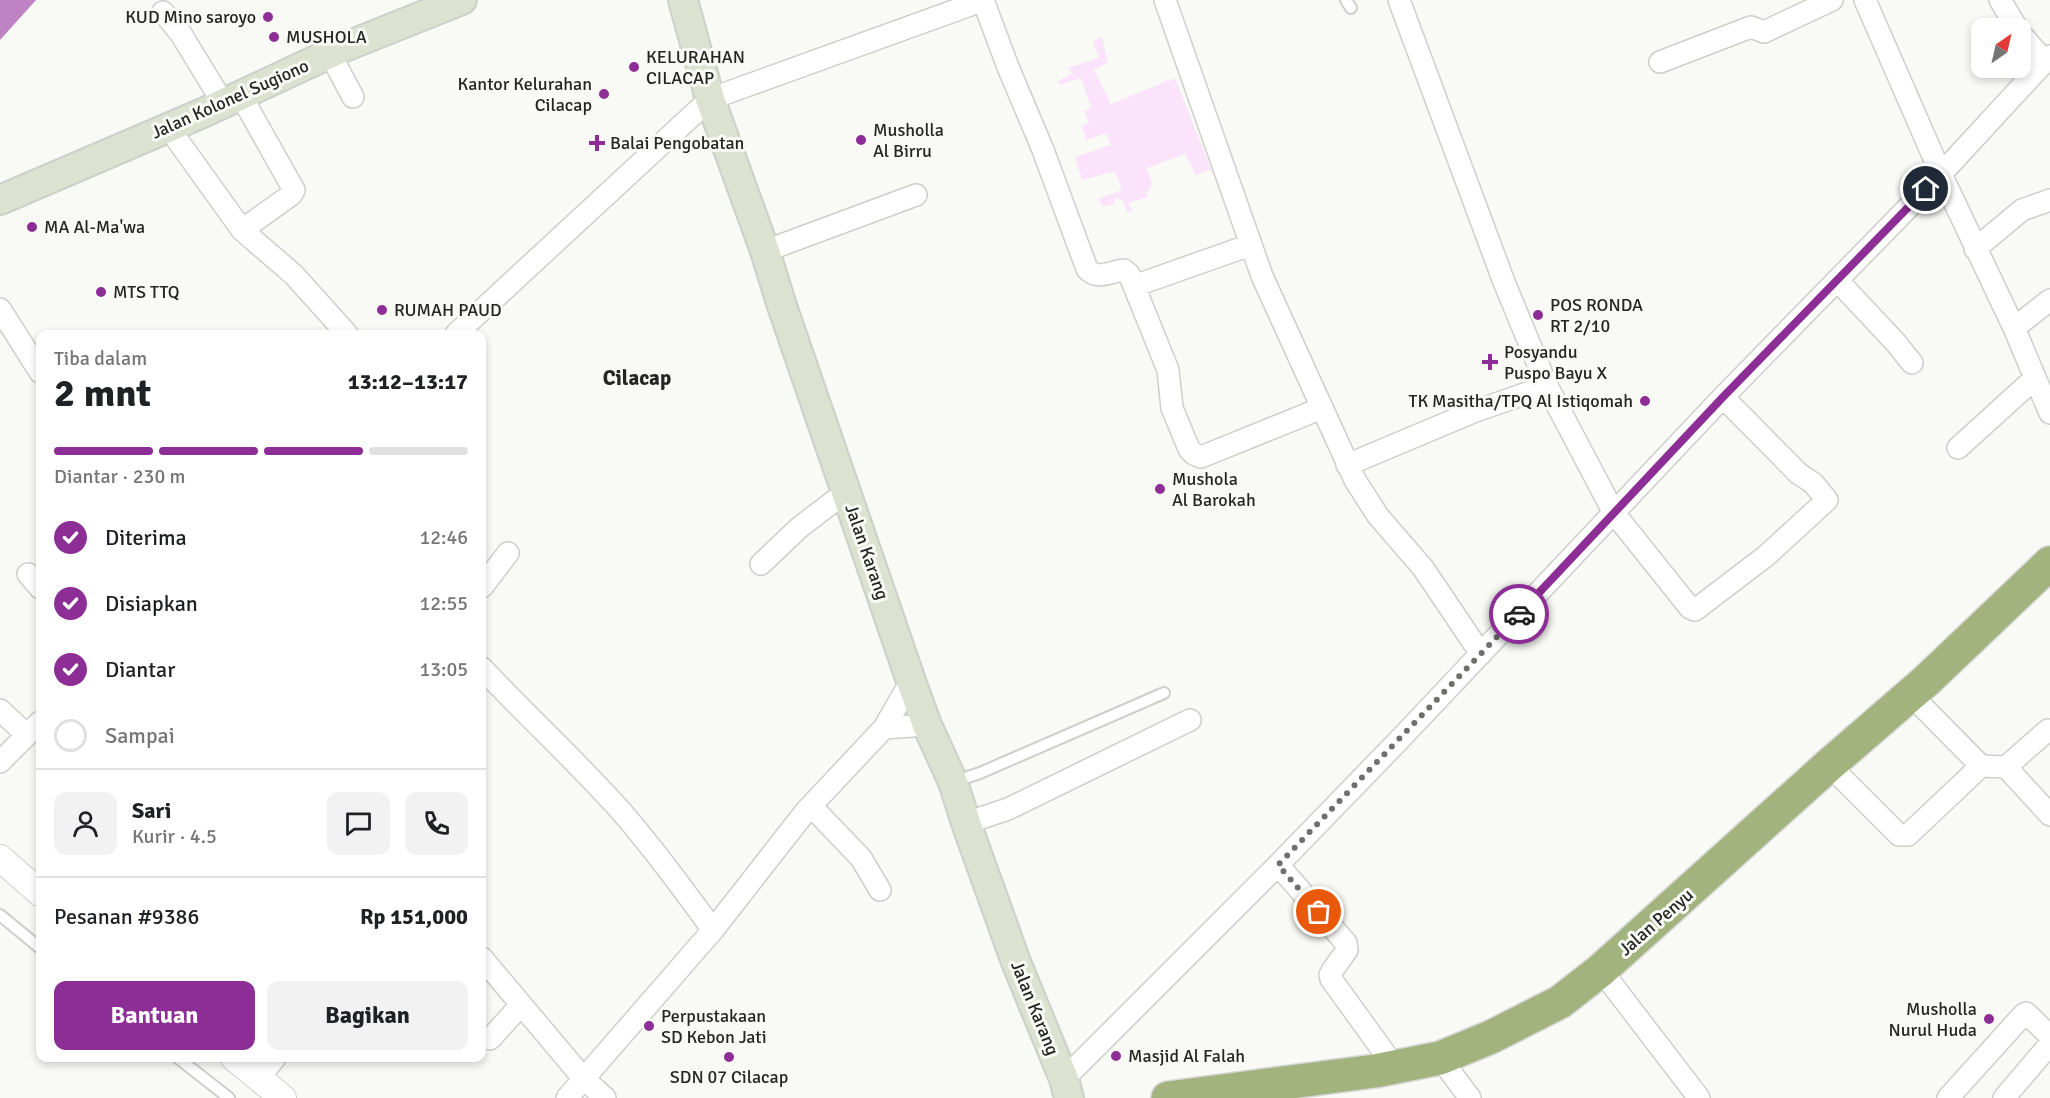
<!DOCTYPE html>
<html lang="id">
<head>
<meta charset="utf-8">
<style>
  :root { --surface:#fff; --page:#f2f2f2; --text:#202124; --muted:#757577; --line:#e0e0e0; --accent:#8d2d96 }
  body { margin:0; font-family:Signika,sans-serif; background:var(--page); color:var(--text); height:100vh; display:flex; flex-direction:column; font-size:22px; white-space:nowrap }
  * { box-sizing:border-box; margin:0 }
  p { font-size:20px; color:var(--muted) }
  .icon { flex:none; width:33px; height:33px; fill:none; stroke:currentColor; stroke-width:2; stroke-linecap:round; stroke-linejoin:round }
  .map { position:relative; flex:1; overflow:hidden }
  .drawer { position:absolute; left:36px; top:330px; width:450px; height:732px; display:flex; flex-direction:column; background:var(--surface); border-radius:12px; box-shadow:0 3px 9px #0003 }
  .drawer>* { flex:none }
  .needle { width:39px; rotate:34deg }
  .buttons { position:absolute; left:1971px; top:18px; display:grid; gap:12px }
  .buttons a { display:grid; place-items:center; width:60px; height:60px; border-radius:12px; background:var(--surface); box-shadow:0 3px 9px #0003; font-size:30px }
  .pin { position:absolute; display:grid; place-items:center; width:51px; height:51px; color:#fff; margin:-26px; border:3px solid #fff; border-radius:50%; box-shadow:0 2px 6px #0007 }
  .courier { position:absolute; display:grid; place-items:center; width:60px; height:60px; margin:-30px; border:4px solid #8d2d96; border-radius:50%; background:#fff; color:#222; box-shadow:0 2px 8px #0007 }
  .overview em { font-style:normal; font-weight:700 }
  .overview div { display:flex; flex-direction:column-reverse }
  .overview { display:flex; align-items:center; justify-content:space-between; height:102px; padding:0 18px }
  h1 { font-size:39px; font-weight:700; line-height:45px }
  .bar { display:grid; grid-template-columns:repeat(4,1fr); gap:9px 6px; align-content:center; height:72px; padding:0 18px }
  .bar i { height:8px; border-radius:4px; background:var(--line) }
  .bar .current { background:var(--accent) }
  .bar p { grid-column:span 4 }
  .line { display:flex; align-items:center; gap:15px; padding:0 18px; border-top:2px solid var(--line) }
  .line div { flex:1 }
  .round { display:grid; place-items:center; flex:none; width:63px; height:63px; border-radius:12px; background:var(--page) }
  ol { padding:0 18px; list-style:none }
  li { display:flex; align-items:center; gap:18px; height:66px }
  li p { margin-inline-start:auto }
  li .icon { padding:6px; border-radius:50%; background:var(--accent); color:#fff; stroke-width:4 }
  li:last-child { color:var(--muted) }
  li i { width:33px; height:33px; border:3px solid var(--line); border-radius:50% }
  .primary-button { display:flex; gap:12px; margin-top:auto; padding:12px 18px }
  .primary-button a { flex:1; height:69px; border-radius:12px; background:var(--accent); color:#fff; font-size:24px; font-weight:700; line-height:69px; text-align:center }
  .primary-button a+a { background:var(--page); color:var(--text) }
  .map>svg:first-child { display:block }
</style>
</head>
<body>
<div class="map">
<svg width="2050" height="1098" viewBox="0 0 2050 1098">
  <rect width="100%" height="100%" fill="#f9faf5"/>
  <path fill="#fae3fb" d="M1102 37 1108 63 1094 70 1111 104 1175 78 1211 169 1196 175 1185 154 1147 168 1152 184 1147 193V197L1129 203 1132 211 1127 212 1122 200 1119 201 1118 198 1114 199 1115 203 1103 207 1098 199 1122 190 1115 171 1082 180 1075 157 1111 145 1106 133 1086 140 1082 126 1089 123 1084 111 1091 108 1081 78 1058 85V81L1072 74 1068 68 1099 58 1093 41Z"/>
  <path fill="#bf82c3" d="M0 0H36L0 40Z"/>
  <g fill="none" stroke-linecap="round" stroke-linejoin="round">
    <g stroke="#cdcfca" stroke-width="14">
      <path id="service" d="M1346 0 1351 8
        M953 782 980 773 1164 693
        M0 915 40 948
        M178 1058 229 1098"/>
    </g>
    <g stroke="#cdcfca" stroke-width="24">
      <path id="minor" d="M983 0 1008 67 1043 150 1087 269C1098 281 1111 271 1124 270L1129 274 1134 286
        M1165 0 1262 276 1355 480 1378 516 1423 568 1481 654
        M1399 0 1504 282 1547 386 1614 513 1690 608 1695 610 1766 556 1827 500 1813 483 1799 474 1723 397
        M1865 0 1941 174 2014 328 2050 413
        M2000 0 2017 28
        M163 12 181 34 223 103
        M2020 33 2045 62
        M330 54 353 97
        M1660 62 1751 27 1764 32 1832 0
        M240 94 294 190 291 195 242 230
        M168 127 242 230 294 275 347 334
        M1250 245 1134 286 1168 370 1172 408 1189 449 1194 454 1201 457 1322 408
        M1975 249 2022 210 2050 200
        M765 251 916 195
        M1837 280 1896 343 1912 363
        M0 309 40 372
        M2014 328 2050 300
        M456 334 710 99 984 0
        M1958 448 2034 379
        M1347 465 1473 412 1547 386
        M761 564 800 527 846 492
        M28 574 40 588
        M482 587 508 553
        M482 668C527 716 576 761 620 810 653 848 683 889 713 930
        M1911 695 1981 766 2006 767 2048 730
        M0 710 27 735
        M884 728 927 725
        M0 762 40 722
        M1829 765 1899 835H1908L1981 766
        M2006 767 2050 815
        M811 806 861 858 880 890
        M966 823 1008 809 1190 720
        M1278 865 1346 943 1347 950 1332 971 1330 975 1331 979 1394 1066
        M482 958 583 1078 605 1098
        M1601 970 1699 1098
        M490 1039 521 1005
        M1440 1058 1470 1098
        M259 1078 275 1058
        M1064 1079 1278 865 1402 737 1723 397 1941 174 2050 56
        M567 1098 713 930 806 811 884 728 911 681
        M1948 1098 2023 1015 2026 1013 2050 1036
        M2004 1098 2050 1044"/>
    </g>
    <g stroke="#cdcfca" stroke-width="28">
      <path id="tertiary" d="M0 858 40 893
        M234 1058 283 1098"/>
    </g>
    <g stroke="#cdcfca" stroke-width="32">
      <path id="secondary" d="M683 0 710 99 765 251 781 303 911 681 927 725 953 782 966 823 1016 962 1064 1079 1069 1098
        M0 200 205 112 342 48 462 0"/>
    </g>
    <g stroke="#d8d8d8" stroke-width="36">
      <path id="trunk" d="M1168 1098 1375 1071 1440 1058 1491 1037 1560 1002 1601 970 1829 765 1926 681 2050 563"/>
    </g>
    <use href="#service" stroke="#fff" stroke-width="10"/>
    <use href="#minor" stroke="#fff" stroke-width="21"/>
    <use href="#tertiary" stroke="#fff" stroke-width="26"/>
    <use href="#secondary" stroke="#dce2cf" stroke-width="28"/>
    <use href="#trunk" stroke="#a3b37e" stroke-width="33"/>
  </g>
  <g fill="none" stroke-linecap="round" stroke-linejoin="round">
    <path stroke="#6f706d" stroke-width="6" stroke-dasharray="0 10.8" d="M1319 912 1278 865 1519 614"/>
    <path stroke="#8d2d96" stroke-width="8" d="M1519 614 1723 397 1926 189"/>
  </g>
  <g fill="#8d2d96" stroke="#f9faf5" stroke-width="2">
    <circle cx="268" cy="17" r="6"/>
    <circle cx="274" cy="37" r="6"/>
    <circle cx="634" cy="67" r="6"/>
    <circle cx="604" cy="94" r="6"/>
    <circle cx="861" cy="140" r="6"/>
    <path d="M594 134h6v6h6v6h-6v6h-6v-6h-6v-6h6z"/>
    <circle cx="32" cy="227" r="6"/>
    <circle cx="101" cy="292" r="6"/>
    <circle cx="382" cy="310" r="6"/>
    <circle cx="1538" cy="315" r="6"/>
    <path d="M1487 353h6v6h6v6h-6v6h-6v-6h-6v-6h6z"/>
    <circle cx="1645" cy="401" r="6"/>
    <circle cx="1160" cy="489" r="6"/>
    <circle cx="1989" cy="1019" r="6"/>
    <circle cx="649" cy="1026" r="6"/>
    <circle cx="1116" cy="1056" r="6"/>
    <circle cx="729" cy="1057" r="6"/>
  </g>
  <g text-anchor="middle" dominant-baseline="central" stroke-width="6" stroke-linejoin="round" paint-order="stroke">
    <g font-size="18" fill="#252624" stroke="#f9faf5" text-anchor="start">
      <text x="256" y="17" text-anchor="end">KUD Mino saroyo</text>
      <text x="286" y="37">MUSHOLA</text>
      <text x="646" y="57">KELURAHAN<tspan x="646" dy="21">CILACAP</tspan></text>
      <text x="592" y="84" text-anchor="end">Kantor Kelurahan<tspan x="592" dy="21">Cilacap</tspan></text>
      <text x="873" y="130">Musholla<tspan x="873" dy="21">Al Birru</tspan></text>
      <text x="610" y="143">Balai Pengobatan</text>
      <text x="44" y="227">MA Al-Ma'wa</text>
      <text x="113" y="292">MTS TTQ</text>
      <text x="1550" y="305">POS RONDA<tspan x="1550" dy="21">RT 2/10</tspan></text>
      <text x="394" y="310">RUMAH PAUD</text>
      <text x="1504" y="352">Posyandu<tspan x="1504" dy="21">Puspo Bayu X</tspan></text>
      <text x="1633" y="401" text-anchor="end">TK Masitha/TPQ Al Istiqomah</text>
      <text x="1172" y="479">Mushola<tspan x="1172" dy="21">Al Barokah</tspan></text>
      <text x="1977" y="1009" text-anchor="end">Musholla<tspan x="1977" dy="21">Nurul Huda</tspan></text>
      <text x="661" y="1016">Perpustakaan<tspan x="661" dy="21">SD Kebon Jati</tspan></text>
      <text x="1128" y="1056">Masjid Al Falah</text>
      <text x="729" y="1077" text-anchor="middle">SDN 07 Cilacap</text>
    </g>
    <g font-size="18" fill="#252624" stroke="#f9faf5">
      <text transform="translate(230 99) rotate(-24)">Jalan Kolonel Sugiono</text>
      <text transform="translate(867 552) rotate(71)">Jalan Karang</text>
      <text transform="translate(1656 922) rotate(-41)">Jalan Penyu</text>
      <text transform="translate(1035 1008) rotate(68)">Jalan Karang</text>
    </g>
    <g font-size="21" font-weight="bold" fill="#252624" stroke="#f9faf5">
      <text x="637" y="378">Cilacap</text>
    </g>
  </g>
</svg>
<div class="buttons">
<a><svg class="needle" viewBox="-14 -14 28 28"><path d="M0-13l5 13h-10z" fill="#e53935"/><path d="M0 13l5-13h-10z" fill="#757577"/></svg></a>
</div>
<div class="pin" style="left:1319px;top:912px;background:#ea580c"><svg class="icon" aria-label="bag" viewBox="0 0 24 24"><path d="M5 8h14l-1 12H6zM9 8a3 3 0 0 1 6 0"/></svg></div>
<div class="pin" style="left:1926px;top:189px;background:#1f2937"><svg class="icon" aria-label="home" viewBox="0 0 24 24"><path d="M3 11l9-7 9 7M6 9v11h12V9"/></svg></div>
<div class="courier" style="left:1519px;top:614px"><svg class="icon" aria-label="car" viewBox="0 0 24 24"><path d="M5 17H2v-5l4-1 3-4h7l3 4 3 1v5h-3M9 17h6M6 11h13"/><circle cx="7" cy="17" r="2"/><circle cx="17" cy="17" r="2"/></svg></div>
<section class="drawer">
<div class="overview"><div><h1>2 mnt</h1><p>Tiba dalam</p></div><em>13:12–13:17</em></div>
<div class="bar"><i class="current"></i><i class="current"></i><i class="current"></i><i></i><p>Diantar · 230 m</p></div>
<ol>
<li><svg class="icon" aria-label="check" viewBox="0 0 24 24"><path d="M5 12l5 5 9-10"/></svg>Diterima<p>12:46</p></li>
<li><svg class="icon" aria-label="check" viewBox="0 0 24 24"><path d="M5 12l5 5 9-10"/></svg>Disiapkan<p>12:55</p></li>
<li><svg class="icon" aria-label="check" viewBox="0 0 24 24"><path d="M5 12l5 5 9-10"/></svg>Diantar<p>13:05</p></li>
<li><i></i>Sampai</li>
</ol>
<div class="line" style="height:108px"><a class="round"><svg class="icon" aria-label="person" viewBox="0 0 24 24"><circle cx="12" cy="8" r="4"/><path d="M4 21q1-7 8-7t8 7"/></svg></a><div><b>Sari</b><p>Kurir · 4.5</p></div><a class="round"><svg class="icon" aria-label="chat" viewBox="0 0 24 24"><path d="M4 5h16v11H9l-5 4z"/></svg></a><a class="round"><svg class="icon" aria-label="phone" viewBox="0 0 24 24"><path d="M5 4h4l2 5-3 2q2 4 5 5l2-3 5 2v4C11 20 4 13 5 4z"/></svg></a></div>
<div class="line" style="height:78px"><div>Pesanan #9386</div><b>Rp 151,000</b></div>
<div class="primary-button"><a>Bantuan</a><a>Bagikan</a></div>
</section>
</div>
</body>
</html>
